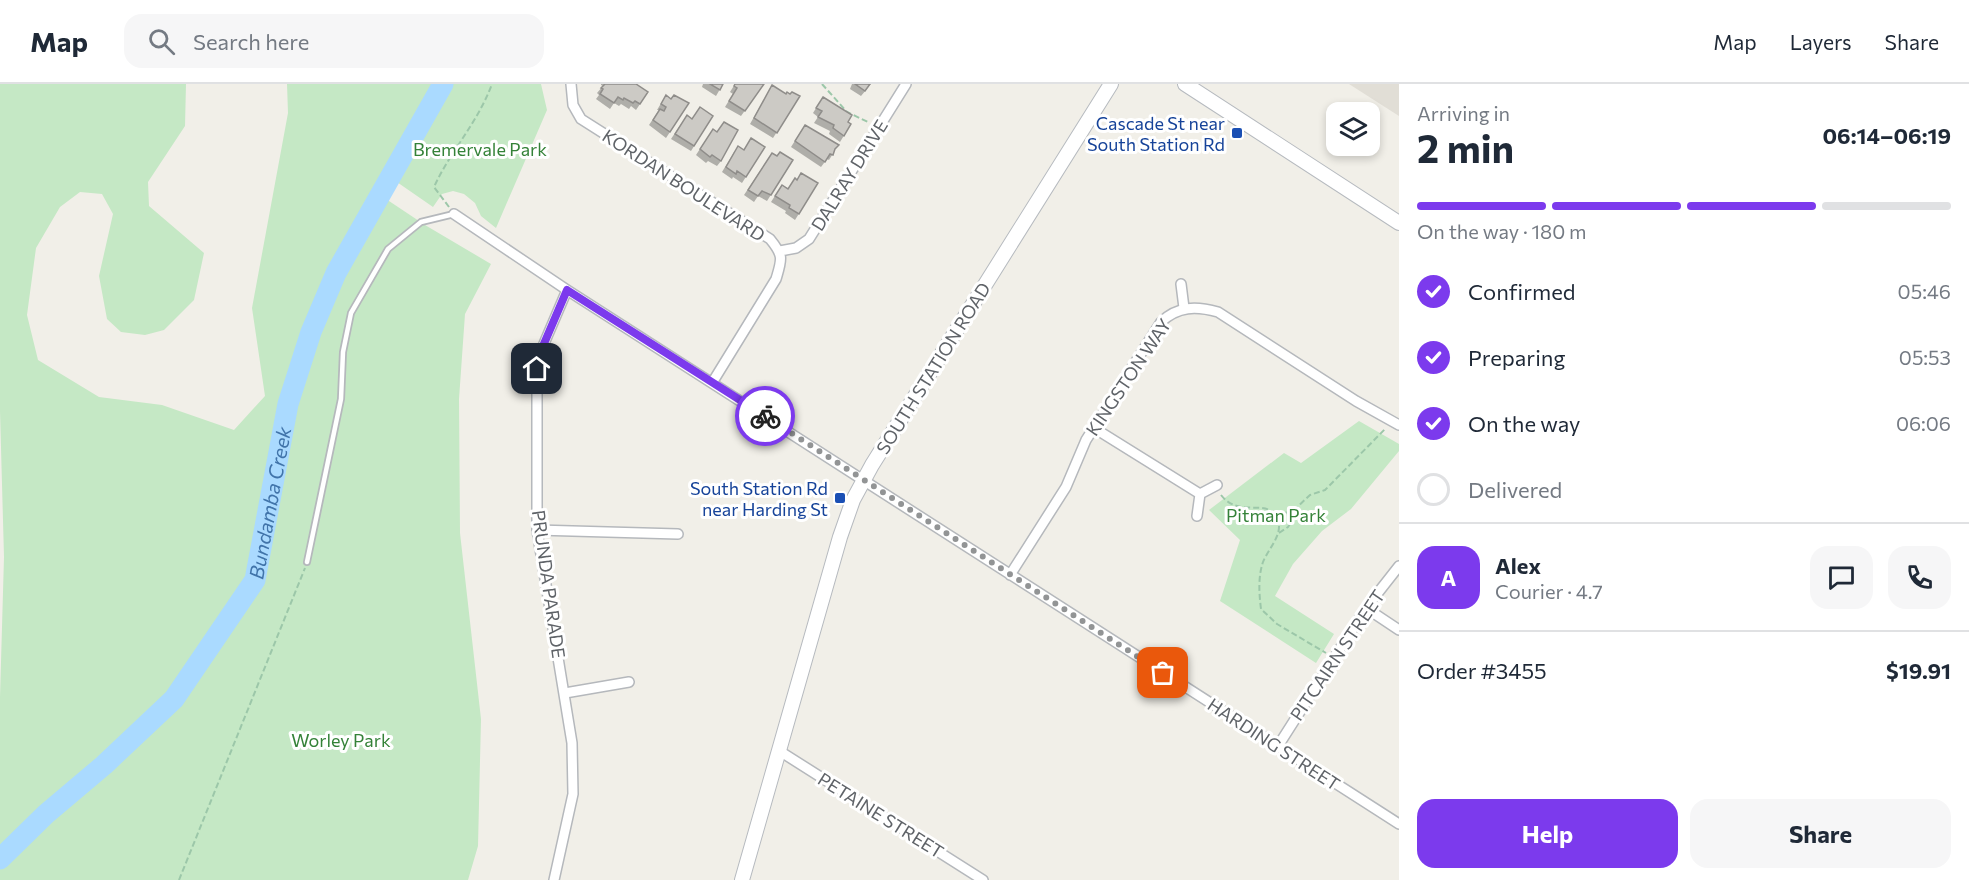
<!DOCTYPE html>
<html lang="en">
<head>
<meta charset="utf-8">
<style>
  :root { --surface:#fff; --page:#f6f6f7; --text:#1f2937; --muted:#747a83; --line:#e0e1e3; --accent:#7c3aed }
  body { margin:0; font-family:Commissioner,sans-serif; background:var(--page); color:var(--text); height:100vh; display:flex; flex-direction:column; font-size:22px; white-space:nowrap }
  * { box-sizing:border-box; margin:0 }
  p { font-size:20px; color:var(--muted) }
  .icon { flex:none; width:33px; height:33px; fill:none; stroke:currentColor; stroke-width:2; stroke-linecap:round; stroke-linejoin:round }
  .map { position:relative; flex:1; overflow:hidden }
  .drawer { display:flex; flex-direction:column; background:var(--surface); width:570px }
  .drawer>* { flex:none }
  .buttons { position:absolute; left:1326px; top:18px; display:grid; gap:12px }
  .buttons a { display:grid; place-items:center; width:54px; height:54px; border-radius:12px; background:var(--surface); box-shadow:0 3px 9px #0003; font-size:30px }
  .pin { position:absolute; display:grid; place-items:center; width:51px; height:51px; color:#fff; margin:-26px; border-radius:12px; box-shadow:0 3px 9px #0006 }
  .courier { position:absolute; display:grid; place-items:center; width:60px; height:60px; margin:-30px; border:4px solid #7c3aed; border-radius:50%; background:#fff; color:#222; box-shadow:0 2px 8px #0007 }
  .head em { font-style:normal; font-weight:700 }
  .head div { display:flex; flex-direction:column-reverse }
  .head { display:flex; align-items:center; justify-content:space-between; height:102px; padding:0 18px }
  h1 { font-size:39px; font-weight:700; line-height:45px }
  .bar { display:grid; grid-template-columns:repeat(4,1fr); gap:9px 6px; align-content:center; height:72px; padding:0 18px }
  .bar i { height:8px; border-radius:4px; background:var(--line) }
  .bar .on { background:var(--accent) }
  .bar p { grid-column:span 4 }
  .line { display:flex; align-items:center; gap:15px; padding:0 18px; border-top:2px solid var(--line) }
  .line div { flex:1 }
  .round { display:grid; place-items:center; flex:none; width:63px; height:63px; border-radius:18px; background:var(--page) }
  ol { padding:0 18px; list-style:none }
  li { display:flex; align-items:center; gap:18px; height:66px }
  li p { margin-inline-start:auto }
  li .icon { padding:6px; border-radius:50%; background:var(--accent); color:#fff; stroke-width:4 }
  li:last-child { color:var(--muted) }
  li i { width:33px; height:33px; border:3px solid var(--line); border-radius:50% }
  .action { display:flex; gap:12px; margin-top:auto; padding:12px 18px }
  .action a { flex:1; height:69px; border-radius:18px; background:var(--accent); color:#fff; font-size:24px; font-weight:700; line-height:69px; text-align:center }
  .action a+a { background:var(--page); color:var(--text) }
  header { display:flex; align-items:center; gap:36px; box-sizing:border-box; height:84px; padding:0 30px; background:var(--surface); border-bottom:2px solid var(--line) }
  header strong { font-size:28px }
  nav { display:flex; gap:33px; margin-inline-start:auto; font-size:21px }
  .search { width:420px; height:54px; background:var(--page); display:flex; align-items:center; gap:15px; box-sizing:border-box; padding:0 21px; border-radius:18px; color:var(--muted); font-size:22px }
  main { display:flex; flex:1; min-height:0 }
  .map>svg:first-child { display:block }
</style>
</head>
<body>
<header>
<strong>Map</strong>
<div class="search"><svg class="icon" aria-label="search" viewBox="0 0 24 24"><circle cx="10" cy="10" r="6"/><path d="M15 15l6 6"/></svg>Search here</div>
<nav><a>Map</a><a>Layers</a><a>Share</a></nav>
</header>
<main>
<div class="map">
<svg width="1399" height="796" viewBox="0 0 1399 796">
  <rect width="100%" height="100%" fill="#f1efe8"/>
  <path fill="#e1ded6" d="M1349 0H1399V32Z"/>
  <path fill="#c5e8c5" d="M0 0H186L185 42 148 98 149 122 204 169 194 216 164 246 145 251 121 248 107 235 99 192 113 130 102 110 80 108 60 123 36 164 27 231 38 276 99 313 162 321 234 346 265 312 252 224 288 29 287 0H541L547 26 496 144 481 132 475 119 464 110 453 107 442 110 433 123 394 96 386 115 425 141 491 180 465 230 459 315 460 449 481 635 478 762 468 796H0V613L4 473 0 327Z
    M1359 337 1399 360V367L1351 425 1322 447 1293 480 1275 512 1334 550 1316 579 1220 517 1240 456 1209 426 1284 369 1301 379Z"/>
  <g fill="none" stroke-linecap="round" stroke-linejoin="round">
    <path stroke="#aadaff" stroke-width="21" id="s1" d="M0 775 46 730 104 681 174 615 255 496 288 320 311 248 336 189 443 0"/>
    <g stroke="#b5b8bc" stroke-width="8">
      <path id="service" d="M307 478 341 315 343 268 351 229 388 165 421 138 454 130"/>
    </g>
    <g stroke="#b5b8bc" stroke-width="12">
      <path id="minor" d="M571 0 573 21 581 35 770 155C784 172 782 175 776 195L712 299
        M454 130 567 206 1399 740
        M780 167 796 164 809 155 906 0
        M1181 200 1184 224
        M1094 344 1200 410
        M1197 432 1200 410 1217 401
        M537 446 678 450
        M1010 491 1066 403 1086 356 1161 238C1178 222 1196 222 1218 228L1356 317 1399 341
        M1366 524 1399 546
        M565 609 629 598
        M1278 662 1366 524 1399 482
        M778 666 983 796
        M554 796 573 710 572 659 537 446V285L540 269 567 206"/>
    </g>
    <g stroke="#b6babf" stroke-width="16">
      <path id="secondary" d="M1185 0 1399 139
        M742 796 840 453 853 416 872 381 1111 0"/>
    </g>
    <path stroke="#9cc7a9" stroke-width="2" stroke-dasharray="6 3" stroke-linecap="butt" d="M822 0 847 28 870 39
      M449 123 434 103C451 66 477 40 492 0
      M1221 411C1239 434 1264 415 1275 431 1287 447 1269 463 1263 478 1258 493 1259 509 1261 525L1277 540 1326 569
      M1276 431 1293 427 1310 411 1325 406 1386 344
      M1279 449 1288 443 1296 431V426
      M179 796 305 484"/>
    <use href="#service" stroke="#fff" stroke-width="4.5"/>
    <use href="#minor" stroke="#fff" stroke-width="9"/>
    <use href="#secondary" stroke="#fff" stroke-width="14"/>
  </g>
  <path fill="#afaea9" d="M601 0H636L648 8 636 26 631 22 629 25 621 20 619 22 614 19 610 25 596 15 599 11 597 9 603 2 601 1Z
    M703 0H723L716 12 702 3Z
    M735 0H764L741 32 725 23 733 10 730 8Z
    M852 0H871L861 12 850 5Z
    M772 1 786 10 800 12 773 54 750 40Z
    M666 11 671 15 689 19 666 54 649 41 659 26H657Z
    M823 13 848 38 851 40 840 58 829 50 830 47 814 39 818 33 813 29Z
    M687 31 692 35 713 32 691 67 671 55Z
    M805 41 834 68 829 76 827 75 821 83 791 63Z
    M713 45 721 77 717 82 708 77 706 79 696 71Z
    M765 63 742 99 733 93 732 95 722 88 734 68Z
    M772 69 777 72 793 76 767 117 758 112 754 118 744 111Z
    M797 96 818 99 795 136 785 129 786 127 771 118 782 101 788 104Z"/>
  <path fill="#cccac5" stroke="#8f8d8a" stroke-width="1.5" d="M605 0H636L648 8 640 20 635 17 633 19 624 14 623 16 618 13 614 19 600 10 603 5 601 4Z
    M710 0H723L720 6Z
    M735 0H764L745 27 729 17 737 4 734 2Z
    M855 0H870L865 7Z
    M772 1 786 10 787 8 790 10 792 8 800 12 777 49 754 34Z
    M666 11 671 15 674 11 689 19 670 48 653 36 660 25 664 27 666 23 661 20Z
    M823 13 852 31 848 38 851 40 844 52 833 44 834 41 818 33 822 27 816 24Z
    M700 23 713 32 694 62 675 50 687 31 692 35Z
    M724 38 738 46 721 77 712 71 710 73 700 65 713 45 717 48Z
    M805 41 839 61 835 65 833 71 830 70 825 78 795 57Z
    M751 54 765 63 746 93 737 87 736 90 726 83 738 62 744 66Z
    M780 68 793 76 771 111 762 107 758 112 748 106 772 69 777 72Z
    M801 89 818 99 799 130 789 124 790 121 775 112 782 101 788 105 795 94 797 96Z"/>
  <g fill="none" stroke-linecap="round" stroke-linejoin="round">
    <path stroke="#929495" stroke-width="6" stroke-dasharray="0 10.8" d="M765 332 1163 589"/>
    <path stroke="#7c3aed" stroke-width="8" d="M537 285 540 269 567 206 765 332"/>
  </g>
  <g fill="#1a4fb4" stroke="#fff" stroke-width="2">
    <rect x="1231" y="43" width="12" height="12" rx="3"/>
    <rect x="834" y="408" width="12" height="12" rx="3"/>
  </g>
  <g text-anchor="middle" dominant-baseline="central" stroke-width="6" stroke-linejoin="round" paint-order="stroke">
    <g font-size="18" fill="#164399" stroke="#fff" text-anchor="end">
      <text x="1225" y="39">Cascade St near<tspan x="1225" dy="21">South Station Rd</tspan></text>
      <text x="828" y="404">South Station Rd<tspan x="828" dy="21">near Harding St</tspan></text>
    </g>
    <g font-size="18" fill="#348238" stroke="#fff">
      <text x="480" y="65">Bremervale Park</text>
      <text x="1276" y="431">Pitman Park</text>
      <text x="341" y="656">Worley Park</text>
    </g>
    <g font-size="18" fill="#5f6368" stroke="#fff">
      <text transform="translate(849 91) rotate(-58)">DALRAY DRIVE</text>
      <text transform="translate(684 101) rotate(33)">KORDAN BOULEVARD</text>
      <text transform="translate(933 284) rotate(-58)">SOUTH STATION ROAD</text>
      <text transform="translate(1128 293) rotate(-56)">KINGSTON WAY</text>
      <text transform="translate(549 500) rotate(82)">PRUNDA PARADE</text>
      <text transform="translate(1337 571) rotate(-56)">PITCAIRN STREET</text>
      <text transform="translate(1274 660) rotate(33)">HARDING STREET</text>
      <text transform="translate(881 731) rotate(32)">PETAINE STREET</text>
    </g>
    <g font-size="20" font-style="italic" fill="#4174aa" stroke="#fff">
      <text stroke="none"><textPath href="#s1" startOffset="459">Bundamba Creek</textPath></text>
    </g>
  </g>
</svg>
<div class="buttons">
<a><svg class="icon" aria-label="layers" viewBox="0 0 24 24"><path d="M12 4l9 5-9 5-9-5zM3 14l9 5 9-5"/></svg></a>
</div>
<div class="pin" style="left:1163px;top:589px;background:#ea580c"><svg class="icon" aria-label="bag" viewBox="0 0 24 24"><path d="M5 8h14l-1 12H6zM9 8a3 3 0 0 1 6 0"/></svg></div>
<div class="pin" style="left:537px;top:285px;background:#1f2937"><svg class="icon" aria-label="home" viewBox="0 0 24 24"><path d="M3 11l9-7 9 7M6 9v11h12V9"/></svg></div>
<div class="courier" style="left:765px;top:332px"><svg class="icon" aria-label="bike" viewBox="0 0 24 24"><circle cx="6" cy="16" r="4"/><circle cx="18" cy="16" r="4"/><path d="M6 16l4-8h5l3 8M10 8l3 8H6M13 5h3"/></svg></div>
</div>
<section class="drawer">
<div class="head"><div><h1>2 min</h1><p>Arriving in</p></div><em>06:14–06:19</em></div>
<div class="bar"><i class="on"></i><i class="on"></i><i class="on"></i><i></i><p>On the way · 180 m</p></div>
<ol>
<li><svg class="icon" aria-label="check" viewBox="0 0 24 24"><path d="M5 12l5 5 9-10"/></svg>Confirmed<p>05:46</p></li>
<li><svg class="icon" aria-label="check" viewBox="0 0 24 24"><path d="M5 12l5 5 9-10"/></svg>Preparing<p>05:53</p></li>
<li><svg class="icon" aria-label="check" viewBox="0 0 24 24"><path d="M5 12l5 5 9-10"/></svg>On the way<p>06:06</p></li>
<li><i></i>Delivered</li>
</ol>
<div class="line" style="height:108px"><b class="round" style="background:var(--accent);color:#fff">A</b><div><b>Alex</b><p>Courier · 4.7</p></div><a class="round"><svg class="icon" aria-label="chat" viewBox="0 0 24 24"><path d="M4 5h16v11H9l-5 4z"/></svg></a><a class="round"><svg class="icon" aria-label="phone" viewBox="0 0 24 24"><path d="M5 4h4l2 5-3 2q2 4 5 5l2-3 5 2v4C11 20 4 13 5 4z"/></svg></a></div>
<div class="line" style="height:78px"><div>Order #3455</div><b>$19.91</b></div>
<div class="action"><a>Help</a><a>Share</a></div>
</section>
</main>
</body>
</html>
